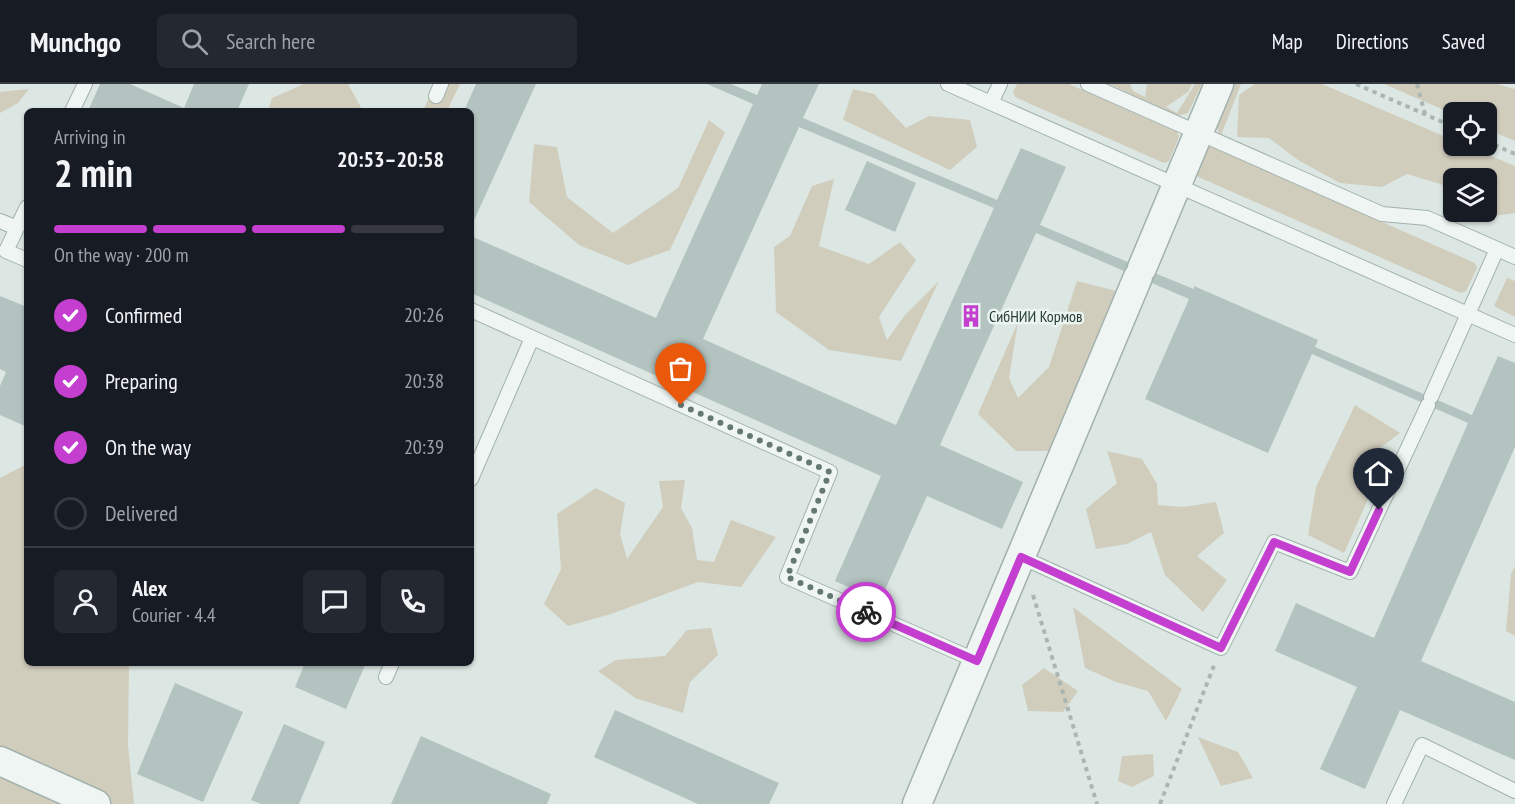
<!DOCTYPE html>
<html lang="en">
<head>
<meta charset="utf-8">
<style>
  :root { --surface:#171b24; --page:#242831; --text:#f1f3f6; --muted:#9ea1a6; --line:#363941; --accent:#c43ecf }
  body { margin:0; font-family:"PT Sans Narrow",sans-serif; background:var(--page); color:var(--text); height:100vh; display:flex; flex-direction:column; font-size:22px; white-space:nowrap }
  * { box-sizing:border-box; margin:0 }
  p { font-size:20px; color:var(--muted) }
  .icon { flex:none; width:33px; height:33px; fill:none; stroke:currentColor; stroke-width:2; stroke-linecap:round; stroke-linejoin:round }
  .map { position:relative; flex:1; overflow:hidden }
  .side { position:absolute; left:24px; top:24px; width:450px; height:558px; display:flex; flex-direction:column; background:var(--surface); border-radius:9px; box-shadow:0 2px 4px #0004 }
  .side>* { flex:none }
  .buttons { position:absolute; left:1443px; top:18px; display:grid; gap:12px }
  .buttons a { display:grid; place-items:center; width:54px; height:54px; border-radius:9px; background:var(--surface); box-shadow:0 2px 4px #0004; font-size:30px }
  .pin { position:absolute; display:grid; place-items:center; width:51px; height:51px; color:#fff; margin:-62px -26px; border-radius:50% 50% 50% 0; rotate:-45deg; box-shadow:0 0 6px #0007 }
  .pin .icon { rotate:45deg }
  .courier { position:absolute; display:grid; place-items:center; width:60px; height:60px; margin:-30px; border:4px solid #c43ecf; border-radius:50%; background:#fff; color:#222; box-shadow:0 2px 8px #0007 }
  .overview em { font-style:normal; font-weight:800 }
  .overview div { display:flex; flex-direction:column-reverse }
  .overview { display:flex; align-items:center; justify-content:space-between; height:102px; padding:0 30px }
  h1 { font-size:39px; font-weight:800; line-height:45px }
  .bar { display:grid; grid-template-columns:repeat(4,1fr); gap:9px 6px; align-content:center; height:72px; padding:0 30px }
  .bar i { height:8px; border-radius:4px; background:var(--line) }
  .bar .selected { background:var(--accent) }
  .bar p { grid-column:span 4 }
  .line { display:flex; align-items:center; gap:15px; padding:0 30px; border-top:2px solid var(--line) }
  .line div { flex:1 }
  .round { display:grid; place-items:center; flex:none; width:63px; height:63px; border-radius:9px; background:var(--page) }
  ol { padding:0 30px; list-style:none }
  li { display:flex; align-items:center; gap:18px; height:66px }
  li p { margin-inline-start:auto }
  li .icon { padding:6px; border-radius:50%; background:var(--accent); color:#fff; stroke-width:4 }
  li:last-child { color:var(--muted) }
  li i { width:33px; height:33px; border:3px solid var(--line); border-radius:50% }
  header { display:flex; align-items:center; gap:36px; box-sizing:border-box; height:84px; padding:0 30px; background:var(--surface); border-bottom:2px solid var(--line) }
  header strong { font-size:28px }
  nav { display:flex; gap:33px; margin-inline-start:auto; font-size:21px }
  .search { width:420px; height:54px; background:var(--page); display:flex; align-items:center; gap:15px; box-sizing:border-box; padding:0 21px; border-radius:9px; color:var(--muted); font-size:22px }
  .map>svg:first-child { display:block }
</style>
</head>
<body>
<header>
<strong>Munchgo</strong>
<div class="search"><svg class="icon" aria-label="search" viewBox="0 0 24 24"><circle cx="10" cy="10" r="6"/><path d="M15 15l6 6"/></svg>Search here</div>
<nav><a>Map</a><a>Directions</a><a>Saved</a></nav>
</header>
<div class="map">
<svg width="1515" height="720" viewBox="0 0 1515 720">
  <rect width="100%" height="100%" fill="#dce7e3"/>
  <path fill="#d1cdbd" d="M304 0H348L363 27H268L272 14Z
    M435 0H460L447 27H423Z
    M1017 0H1069L1177 48 1179 53 1169 77 1164 79 1015 13 1013 8Z
    M1109 0H1130L1133 7 1145 13 1147 0H1192L1188 8 1166 23 1177 29 1195 0H1202L1188 29 1178 32Z
    M1234 0H1241L1220 54 1216 38Z
    M1255 0H1322L1453 56 1454 62H1467L1515 82V129L1494 132 1487 126 1486 94H1454L1453 104 1407 90 1382 103 1340 99 1298 76 1269 54 1237 53 1239 11Z
    M1384 0H1497L1515 5V57L1487 45 1486 28 1453 30Z
    M29 5 18 19 0 29V8Z
    M853 5 874 10 906 44 929 32 970 36 977 63 950 86 843 36Z
    M709 36 725 48 670 166 628 181 579 161 529 118 534 60 557 63 567 113 613 149 678 104Z
    M1208 61 1475 179 1477 184 1466 207 1461 209 1194 91Z
    M834 95 819 162 869 180 900 158 916 176 879 233 887 256 905 231 939 197 901 277 829 266 776 228 774 163 790 152 812 102Z
    M1507 194 1515 197V233L1494 222Z
    M1077 197 1116 207 1049 367H1016L978 330 1018 238 1009 294 1018 314 1049 283Z
    M1355 321 1400 349 1380 364 1381 386 1344 469 1308 451 1316 403Z
    M1107 367 1142 375 1157 400 1158 421 1183 423 1216 418 1224 449 1197 472 1227 496 1203 528 1165 491 1151 448 1127 460 1096 465 1086 425 1117 399Z
    M27 380V579H129L128 661 134 720H0V394Z
    M685 396 681 424 692 444 697 476 714 478 731 436 776 453 741 503 698 498 611 530 568 542 544 520 561 485 557 430 596 404 625 419 620 450 627 475 663 423 659 397Z
    M1515 482V552L1506 547 1511 490Z
    M1073 523 1182 605 1166 637 1148 607 1116 598 1085 584Z
    M711 544 718 571 690 598 683 629 635 614 598 587 616 576 665 572 687 546Z
    M1044 584 1078 607 1063 628 1028 627 1022 601Z
    M1198 653 1238 668 1253 694 1221 702Z
    M1153 670 1154 692 1132 703 1118 697 1122 672Z"/>
  <path fill="#b3c3bf" fill-rule="evenodd" d="M100 0H130L184 24 194 0H249L237 27H88Z
    M476 0H536L471 143V27H464Z
    M707 0H731L757 11 762 0H819L803 34 997 116 1021 64 1066 83 1040 141 1142 184 1194 205V202L1318 256 1315 263 1472 331 1498 272 1515 279V363L1421 577 1515 618V676L1400 626 1365 705 1320 685 1357 603 1275 567 1296 519 1374 554 1468 339 1312 270 1268 369 1145 315 1189 215 1036 149 940 361 1023 398 1002 445 927 412 880 517 835 497 881 392 471 209V152L656 234 753 20ZM799 43 994 124 896 341 703 255Z
    M867 77 916 99 895 148 845 126Z
    M0 212 27 223V343L0 331V302L6 288 0 285Z
    M305 579H366L346 625 295 603Z
    M175 599 243 628 203 718 137 690Z
    M615 626 779 699 769 720H698L594 673Z
    M284 640 325 658 299 720H261L251 716Z
    M421 652 551 710 547 720H391Z"/>
  <g fill="none" stroke-linecap="round" stroke-linejoin="round">
    <g stroke="#a2b1ac" stroke-width="16">
      <path id="lane" d="M948 0 991 19 1000 0
        M1088 0 1382 130 1427 134 1515 173
        M436 12 441 0
        M991 19 1515 251
        M72 27 85 0
        M27 123 6 167 27 176
        M0 137 17 144
        M471 226 830 388 787 493 977 577
        M1431 313 1497 165
        M471 395 532 254
        M1021 473 1221 564 1274 458 1350 488 1428 321
        M386 593 392 579
        M1394 720 1422 661 1515 707"/>
    </g>
    <g stroke="#a2b1ac" stroke-width="31">
      <path id="street" d="M1142 184 1219 0
        M0 677 96 720
        M917 720 1138 193"/>
    </g>
    <path stroke="#abb6b3" stroke-width="4" stroke-dasharray="4.5 4.5" stroke-linecap="butt" d="M1356 0 1454 43
      M1417 0 1425 30
      M1486 57 1515 70
      M1033 511 1097 720
      M1160 720 1215 579"/>
    <use href="#lane" stroke="#eff5f3" stroke-width="14"/>
    <use href="#street" stroke="#eff5f3" stroke-width="28"/>
  </g>
  <g fill="none" stroke-linecap="round" stroke-linejoin="round">
    <path stroke="#667873" stroke-width="6" stroke-dasharray="0 10.8" d="M681 321 830 388 787 493 866 528"/>
    <path stroke="#c43ecf" stroke-width="8" d="M866 528 977 577 1021 473 1221 564 1274 458 1350 488 1379 426"/>
  </g>
  <defs>
    <g id="building-bare" transform="scale(1.8)"><path d="M-4-6H4V6H1V3H-1V6H-4ZM-2.5-4.3h1.7v1.8h-1.7ZM.8-4.3h1.7v1.8H.8ZM-2.5-1h1.7V.8h-1.7ZM.8-1h1.7V.8H.8Z" fill="#c43ecf" stroke="#ebf4f1" stroke-width="2.5" paint-order="stroke"/></g>
  </defs>
  <g fill-rule="evenodd">
    <use href="#building-bare" x="971" y="232"/>
  </g>
  <g text-anchor="middle" dominant-baseline="central" stroke-width="5" stroke-linejoin="round" paint-order="stroke">
    <g font-size="16" fill="#263d36" stroke="#ebf4f1" text-anchor="start">
      <text x="989" y="232">СибНИИ Кормов</text>
    </g>
  </g>
</svg>
<div class="buttons">
<a><svg class="icon" aria-label="locate" viewBox="0 0 24 24"><circle cx="12" cy="12" r="6"/><path d="M12 2v4M12 18v4M2 12h4M18 12h4"/></svg></a>
<a><svg class="icon" aria-label="layers" viewBox="0 0 24 24"><path d="M12 4l9 5-9 5-9-5zM3 14l9 5 9-5"/></svg></a>
</div>
<div class="pin" style="left:681px;top:321px;background:#ea580c"><svg class="icon" aria-label="bag" viewBox="0 0 24 24"><path d="M5 8h14l-1 12H6zM9 8a3 3 0 0 1 6 0"/></svg></div>
<div class="pin" style="left:1379px;top:426px;background:#1f2937"><svg class="icon" aria-label="home" viewBox="0 0 24 24"><path d="M3 11l9-7 9 7M6 9v11h12V9"/></svg></div>
<div class="courier" style="left:866px;top:528px"><svg class="icon" aria-label="bike" viewBox="0 0 24 24"><circle cx="6" cy="16" r="4"/><circle cx="18" cy="16" r="4"/><path d="M6 16l4-8h5l3 8M10 8l3 8H6M13 5h3"/></svg></div>
<section class="side">
<div class="overview"><div><h1>2 min</h1><p>Arriving in</p></div><em>20:53–20:58</em></div>
<div class="bar"><i class="selected"></i><i class="selected"></i><i class="selected"></i><i></i><p>On the way · 200 m</p></div>
<ol>
<li><svg class="icon" aria-label="check" viewBox="0 0 24 24"><path d="M5 12l5 5 9-10"/></svg>Confirmed<p>20:26</p></li>
<li><svg class="icon" aria-label="check" viewBox="0 0 24 24"><path d="M5 12l5 5 9-10"/></svg>Preparing<p>20:38</p></li>
<li><svg class="icon" aria-label="check" viewBox="0 0 24 24"><path d="M5 12l5 5 9-10"/></svg>On the way<p>20:39</p></li>
<li><i></i>Delivered</li>
</ol>
<div class="line" style="height:108px"><a class="round"><svg class="icon" aria-label="person" viewBox="0 0 24 24"><circle cx="12" cy="8" r="4"/><path d="M4 21q1-7 8-7t8 7"/></svg></a><div><b>Alex</b><p>Courier · 4.4</p></div><a class="round"><svg class="icon" aria-label="chat" viewBox="0 0 24 24"><path d="M4 5h16v11H9l-5 4z"/></svg></a><a class="round"><svg class="icon" aria-label="phone" viewBox="0 0 24 24"><path d="M5 4h4l2 5-3 2q2 4 5 5l2-3 5 2v4C11 20 4 13 5 4z"/></svg></a></div>
</section>
</div>
</body>
</html>
